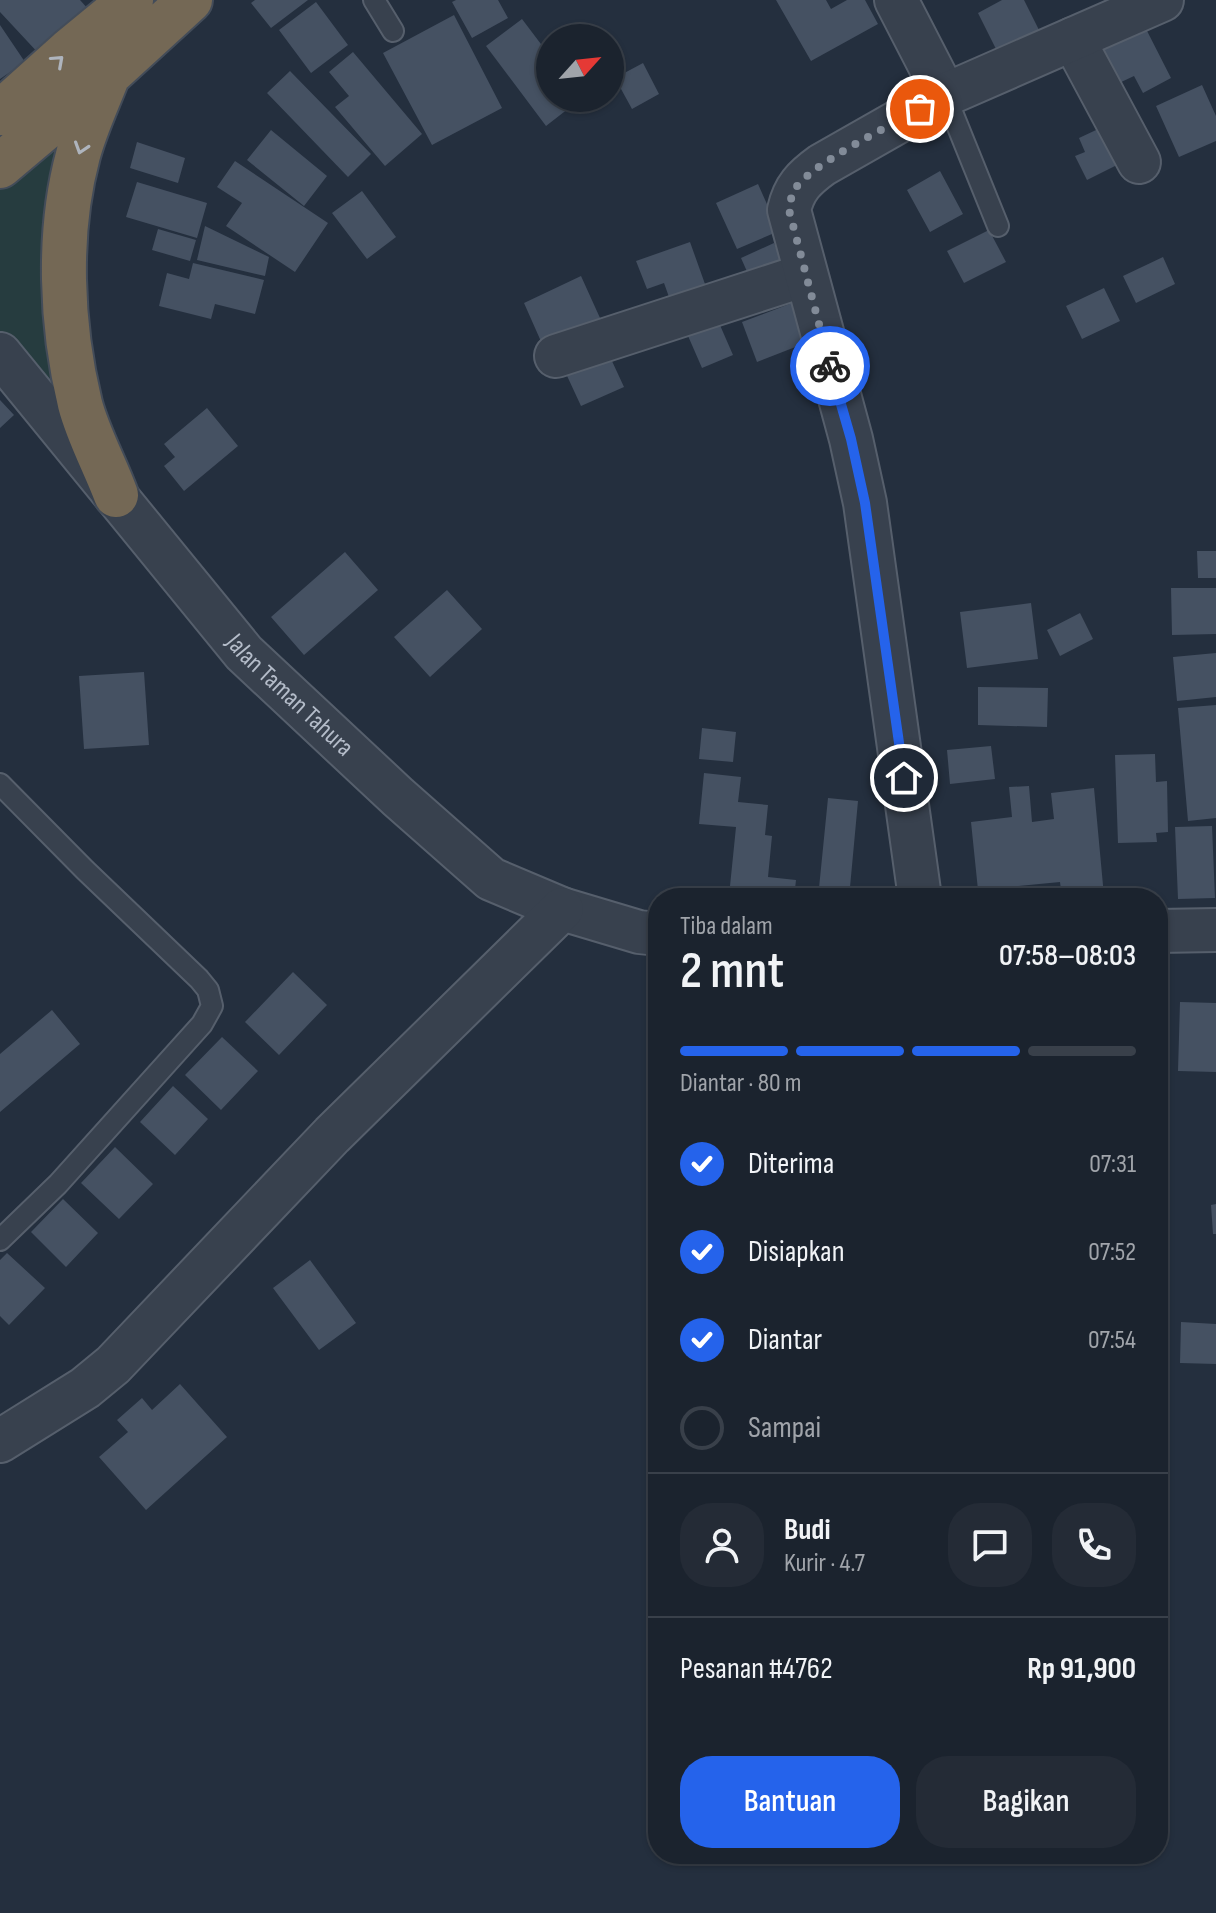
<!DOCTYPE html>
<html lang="id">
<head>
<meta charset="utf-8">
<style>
  :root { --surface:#1b232e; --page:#242b36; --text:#f1f3f6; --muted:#a0a4aa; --line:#39404a; --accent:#2563eb }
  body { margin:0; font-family:"Sofia Sans Condensed",sans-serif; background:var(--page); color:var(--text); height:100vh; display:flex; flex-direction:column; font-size:30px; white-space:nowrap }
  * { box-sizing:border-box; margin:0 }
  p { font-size:26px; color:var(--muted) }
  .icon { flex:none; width:44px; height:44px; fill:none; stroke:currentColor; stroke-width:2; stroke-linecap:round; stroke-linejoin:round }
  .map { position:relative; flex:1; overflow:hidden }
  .drawer { position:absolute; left:648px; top:888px; width:520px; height:976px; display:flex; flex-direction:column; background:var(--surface); border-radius:32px; box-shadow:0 2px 6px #0004,0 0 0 2px var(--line) }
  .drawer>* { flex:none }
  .needle { width:52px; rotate:63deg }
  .controls { position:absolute; left:536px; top:24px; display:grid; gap:16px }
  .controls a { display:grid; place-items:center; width:88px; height:88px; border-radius:50%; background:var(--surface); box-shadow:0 2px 6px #0004,0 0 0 2px var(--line); font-size:40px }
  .pin { position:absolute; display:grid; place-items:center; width:68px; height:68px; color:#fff; margin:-34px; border:4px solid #fff; border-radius:50%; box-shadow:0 2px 8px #0007 }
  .courier { position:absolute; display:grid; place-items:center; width:80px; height:80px; margin:-40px; border:6px solid #2563eb; border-radius:50%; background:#fff; color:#222; box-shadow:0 2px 10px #0007 }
  .head em { font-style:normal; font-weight:600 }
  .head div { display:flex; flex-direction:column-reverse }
  .head { display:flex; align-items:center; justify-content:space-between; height:136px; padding:0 32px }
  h1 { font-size:52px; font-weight:600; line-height:60px }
  .bar { display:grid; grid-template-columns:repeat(4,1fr); gap:12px 8px; align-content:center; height:96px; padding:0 32px }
  .bar i { height:10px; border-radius:6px; background:var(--line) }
  .bar .current { background:var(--accent) }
  .bar p { grid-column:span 4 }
  .line { display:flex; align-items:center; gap:20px; padding:0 32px; border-top:2px solid var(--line) }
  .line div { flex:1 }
  .round { display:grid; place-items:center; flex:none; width:84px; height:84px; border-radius:32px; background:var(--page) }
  ol { padding:0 32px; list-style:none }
  li { display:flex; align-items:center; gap:24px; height:88px }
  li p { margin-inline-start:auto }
  li .icon { padding:8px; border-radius:50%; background:var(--accent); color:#fff; stroke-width:4 }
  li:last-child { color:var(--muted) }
  li i { width:44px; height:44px; border:4px solid var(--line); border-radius:50% }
  .action { display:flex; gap:16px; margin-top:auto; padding:16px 32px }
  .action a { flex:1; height:92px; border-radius:32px; background:var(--accent); color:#fff; font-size:32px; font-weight:600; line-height:92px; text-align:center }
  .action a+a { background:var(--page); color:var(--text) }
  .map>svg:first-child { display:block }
</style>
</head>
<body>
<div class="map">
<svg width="1216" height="1913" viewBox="0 0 1216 1913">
  <rect width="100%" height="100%" fill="#242f3e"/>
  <path fill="#263c3f" d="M63 132 55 388 0 337V185Z"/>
  <path fill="#455162" d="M0 0H80L89 10 41 56 0 12Z
    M255 0H308L271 28 251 3Z
    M456 0H498L508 18 472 38 452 2Z
    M776 0H826L831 9 847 0H865L878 24 811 61Z
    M1002 0H1024L1041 34 999 55 978 13Z
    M316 2 348 45 311 73 279 30Z
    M454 15 502 108 432 145 383 53Z
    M522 19 550 56V98H582L546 126 486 46Z
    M1143 23 1171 78 1143 93 1134 76 1117 84 1098 46Z
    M0 25 25 62 0 79Z
    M353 52 422 134 385 166 335 107 349 96 329 72Z
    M643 63 659 94 632 109 615 78Z
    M290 71 371 154 348 177 267 93Z
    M1202 85 1216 116V141L1179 157 1156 106Z
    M1111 123 1129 159 1087 180 1075 156 1085 152 1079 138Z
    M271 130 327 176 304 206 247 160Z
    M137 142 185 158 178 183 130 168Z
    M235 161 328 223 295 272 226 226 242 203 217 187Z
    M940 171 963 214 930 232 907 190Z
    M137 182 207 203 197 238 126 217Z
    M758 184 779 231 737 249 716 203Z
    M362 191 396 237 367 259 332 213Z
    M205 226 269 257 265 276 197 260Z
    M158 229 196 240 190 261 152 250Z
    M989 230 1006 262 964 283 947 251Z
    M690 242 710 298 674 311 664 283 647 289 636 261Z
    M774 243 785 270 753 285 741 258Z
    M1163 257 1175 284 1136 303 1123 276Z
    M193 263 264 280 255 314 215 304 211 319 159 306 167 273 189 279Z
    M581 276 605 329 547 355 524 303Z
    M1104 288 1120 321 1082 339 1066 306Z
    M800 300 816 339 757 362 742 322Z
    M716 316 733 355 702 368 685 329Z
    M605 346 624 387 581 406 562 365Z
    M0 400 14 415 0 428Z
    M207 408 238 446 184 491 164 466 175 457 164 444Z
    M1197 551H1216V578H1198Z
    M345 552 378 590 304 655 271 617Z
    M1171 588H1216V634L1172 635Z
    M447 590 482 629 430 677 394 637Z
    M1031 603 1038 659 967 668 960 612Z
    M1080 613 1093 639 1060 656 1047 630Z
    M1216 653V697L1177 701 1173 657Z
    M144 672 149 745 84 749 79 676Z
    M978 687 1048 688 1047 727 978 725Z
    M1216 705V818L1188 821 1178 708Z
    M702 728 736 732 733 762 699 759Z
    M991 746 995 779 950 784 947 750Z
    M1155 754 1156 782 1167 781 1168 832 1156 833 1157 842 1118 843 1115 755Z
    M704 773 741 777 738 802 768 805 765 835 772 836 768 877 796 880 794 898H767V890L730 886 736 827 699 824Z
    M1029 786 1032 822 1054 819 1051 793 1094 788 1104 896 1062 898 1060 882 978 890 971 822 1012 817 1009 787Z
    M828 798 858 801 849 898H818Z
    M1212 826 1215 898 1178 899 1175 827Z
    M293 972 327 1005 279 1055 245 1022Z
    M1180 1002 1216 1003V1072L1178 1071Z
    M52 1010 80 1044 0 1112V1054Z
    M222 1037 258 1071 221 1110 185 1075Z
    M173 1086 208 1119 175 1155 140 1122Z
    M115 1147 153 1184 119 1219 81 1183Z
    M63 1199 98 1233 66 1267 31 1232Z
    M1216 1204V1234H1213L1211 1205Z
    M7 1253 45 1288 9 1325 0 1316V1260Z
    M310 1260 356 1323 319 1350 273 1288Z
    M1181 1322 1216 1324V1364L1180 1363Z
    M180 1384 227 1437 146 1510 99 1457 128 1432 117 1420 142 1398 152 1410Z"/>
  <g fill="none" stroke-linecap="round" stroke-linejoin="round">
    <g stroke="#565f6c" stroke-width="24">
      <path id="lane" d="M374 0 393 31
        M945 95 998 226
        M0 784 85 870 199 979 208 990 212 1006 202 1024 58 1184 0 1240"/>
    </g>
    <g stroke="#565f6c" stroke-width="46">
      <g id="street">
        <path d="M896 0 945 95"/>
        <path d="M1073 39 1139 162"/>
        <path id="s1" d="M0 354 244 653 398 797 491 879 562 909 639 932 658 934"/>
        <path d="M556 356 805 275"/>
        <path d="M920 898 865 503 851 439 789 210C794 188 804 178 822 165L945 95 1162 0"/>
        <path d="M1158 931 1216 930"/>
        <path d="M0 1441 85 1388 113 1365 332 1135 562 909"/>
      </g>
    </g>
    <g stroke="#434c59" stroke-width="48">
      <path id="highway" d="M108 75C98 101 85 128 78 155 57 233 61 326 80 404 88 435 105 465 116 495
        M0 113 69 51 131 0
        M0 166 108 75 190 0"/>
    </g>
    <use href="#lane" stroke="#38414e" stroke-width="20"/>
    <use href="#street" stroke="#38414e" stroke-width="42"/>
    <use href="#highway" stroke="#746855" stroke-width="44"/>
  </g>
  <defs><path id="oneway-chevron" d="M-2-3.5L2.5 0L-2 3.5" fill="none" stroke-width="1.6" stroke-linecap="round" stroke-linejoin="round" transform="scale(2)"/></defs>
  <g stroke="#aeb4bd">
    <use href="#oneway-chevron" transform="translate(58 61) rotate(-42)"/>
    <use href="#oneway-chevron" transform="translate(81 148) rotate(108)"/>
  </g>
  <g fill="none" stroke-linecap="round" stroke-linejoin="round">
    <path stroke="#828b98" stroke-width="8" stroke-dasharray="0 14.4" d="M830 366 789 210C790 205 791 197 793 192 807 165 892 125 920 109"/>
    <path stroke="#2563eb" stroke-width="10" d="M830 366 851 439 865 503 904 778"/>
  </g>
  <g text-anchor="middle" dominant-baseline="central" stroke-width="6" stroke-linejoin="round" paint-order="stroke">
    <g font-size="26" fill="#b4bcc9" stroke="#1d2633">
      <text stroke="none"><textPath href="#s1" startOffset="448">Jalan Taman Tahura</textPath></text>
    </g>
  </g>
</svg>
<div class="controls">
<a><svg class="needle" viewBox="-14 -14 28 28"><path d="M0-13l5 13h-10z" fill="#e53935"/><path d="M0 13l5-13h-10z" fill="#a0a4aa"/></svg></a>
</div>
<div class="pin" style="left:920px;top:109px;background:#ea580c"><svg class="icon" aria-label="bag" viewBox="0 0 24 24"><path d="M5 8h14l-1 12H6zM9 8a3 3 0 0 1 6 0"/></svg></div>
<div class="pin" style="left:904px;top:778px;background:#1f2937"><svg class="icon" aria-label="home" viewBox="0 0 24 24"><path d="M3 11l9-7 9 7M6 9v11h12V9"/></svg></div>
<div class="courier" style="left:830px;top:366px"><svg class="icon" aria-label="bike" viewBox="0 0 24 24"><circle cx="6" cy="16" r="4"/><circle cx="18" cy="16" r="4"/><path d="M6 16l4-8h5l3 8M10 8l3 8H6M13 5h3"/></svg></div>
<section class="drawer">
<div class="head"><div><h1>2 mnt</h1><p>Tiba dalam</p></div><em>07:58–08:03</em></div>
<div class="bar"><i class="current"></i><i class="current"></i><i class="current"></i><i></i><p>Diantar · 80 m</p></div>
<ol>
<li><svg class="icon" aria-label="check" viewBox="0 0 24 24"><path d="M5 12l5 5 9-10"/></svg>Diterima<p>07:31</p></li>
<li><svg class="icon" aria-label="check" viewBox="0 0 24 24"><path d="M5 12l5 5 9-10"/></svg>Disiapkan<p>07:52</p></li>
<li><svg class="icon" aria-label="check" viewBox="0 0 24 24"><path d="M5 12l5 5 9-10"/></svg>Diantar<p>07:54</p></li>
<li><i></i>Sampai</li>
</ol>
<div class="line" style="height:144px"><a class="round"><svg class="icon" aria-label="person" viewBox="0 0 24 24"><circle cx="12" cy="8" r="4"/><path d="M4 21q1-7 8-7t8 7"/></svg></a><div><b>Budi</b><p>Kurir · 4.7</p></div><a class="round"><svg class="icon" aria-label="chat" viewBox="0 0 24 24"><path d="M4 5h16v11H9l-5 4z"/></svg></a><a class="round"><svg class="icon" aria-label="phone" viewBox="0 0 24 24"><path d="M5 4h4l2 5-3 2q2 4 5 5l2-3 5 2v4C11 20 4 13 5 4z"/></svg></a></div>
<div class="line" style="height:104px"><div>Pesanan #4762</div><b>Rp 91,900</b></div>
<div class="action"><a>Bantuan</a><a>Bagikan</a></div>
</section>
</div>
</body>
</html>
